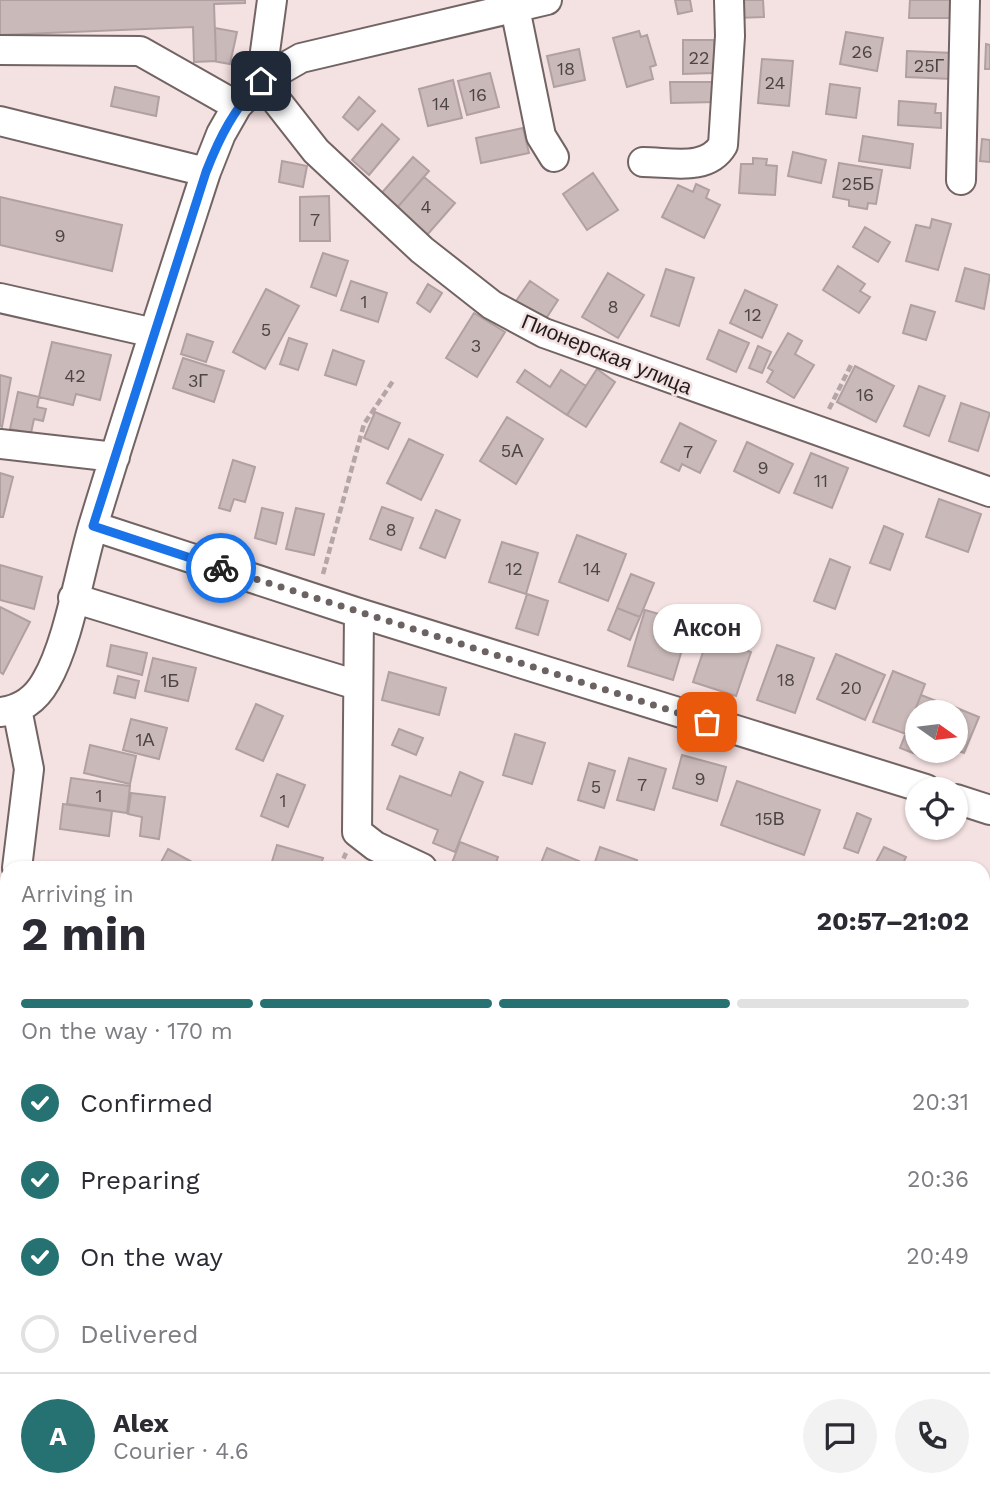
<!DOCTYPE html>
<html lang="en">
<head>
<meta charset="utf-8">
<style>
  :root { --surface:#fff; --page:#f2f2f3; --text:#2b2b33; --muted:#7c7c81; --line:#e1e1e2; --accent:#267171 }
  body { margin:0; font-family:"Work Sans",sans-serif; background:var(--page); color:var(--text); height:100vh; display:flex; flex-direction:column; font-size:26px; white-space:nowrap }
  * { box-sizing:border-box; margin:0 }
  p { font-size:23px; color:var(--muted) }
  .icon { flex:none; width:38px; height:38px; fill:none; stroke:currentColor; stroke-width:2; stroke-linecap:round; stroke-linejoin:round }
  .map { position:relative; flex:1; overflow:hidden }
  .drawer { position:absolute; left:0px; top:861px; width:990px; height:651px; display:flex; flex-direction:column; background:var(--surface); border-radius:21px 21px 0 0; box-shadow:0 2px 5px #0004 }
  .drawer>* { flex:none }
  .needle { width:46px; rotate:104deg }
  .buttons { position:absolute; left:905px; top:700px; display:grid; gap:14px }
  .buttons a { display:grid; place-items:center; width:63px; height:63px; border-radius:50%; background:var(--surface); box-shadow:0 2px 5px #0004; font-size:35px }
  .pin { position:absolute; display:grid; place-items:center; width:60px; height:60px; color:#fff; margin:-30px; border-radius:14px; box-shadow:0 4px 10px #0006 }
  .courier { position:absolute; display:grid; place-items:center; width:70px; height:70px; margin:-35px; border:5px solid #1a73e8; border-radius:50%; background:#fff; color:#222; box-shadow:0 2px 9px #0007 }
  .bubble { position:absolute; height:49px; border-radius:24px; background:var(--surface); box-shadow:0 2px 5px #0004; font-size:23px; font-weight:700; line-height:49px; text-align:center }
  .summary em { font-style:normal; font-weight:700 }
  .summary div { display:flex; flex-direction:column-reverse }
  .summary { display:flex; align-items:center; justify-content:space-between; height:119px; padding:0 21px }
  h1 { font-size:46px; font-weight:700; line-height:52px }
  .bar { display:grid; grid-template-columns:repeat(4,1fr); gap:10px 7px; align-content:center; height:84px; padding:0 21px }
  .bar i { height:9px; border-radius:5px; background:var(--line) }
  .bar .selected { background:var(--accent) }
  .bar p { grid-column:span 4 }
  .line { display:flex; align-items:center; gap:18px; padding:0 21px; border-top:2px solid var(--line) }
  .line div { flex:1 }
  .round { display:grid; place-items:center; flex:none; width:74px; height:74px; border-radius:37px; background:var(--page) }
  ol { padding:0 21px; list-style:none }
  li { display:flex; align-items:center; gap:21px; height:77px }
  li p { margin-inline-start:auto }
  li .icon { padding:7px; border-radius:50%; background:var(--accent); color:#fff; stroke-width:4 }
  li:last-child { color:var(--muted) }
  li i { width:38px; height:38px; border:4px solid var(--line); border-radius:50% }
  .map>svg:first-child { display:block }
</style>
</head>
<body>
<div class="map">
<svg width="990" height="1512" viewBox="0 0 990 1512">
  <rect width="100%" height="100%" fill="#f4e1e2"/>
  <path fill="#cab9b9" stroke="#b1a0a1" stroke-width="2" d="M0 0H245V3L214 4 216 61 194 62 193 27 0 35Z
    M675 0H690L692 11 678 14Z
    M735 0H763L764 17 737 18Z
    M910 0H952V18H909Z
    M215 28 237 32 230 64 213 61H216Z
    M639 31 641 37 647 35 656 65 650 67 653 79 627 87 613 38Z
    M846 32 883 38 877 71 840 64Z
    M683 40H714V73L683 74Z
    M986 44 990 45V69H985Z
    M579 49 585 80 554 87 547 56Z
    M907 51 953 53 952 79 906 77Z
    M762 59 793 61 789 106 758 103Z
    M490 73 499 107 467 115 458 81Z
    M453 80 462 118 428 126 419 89Z
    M670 82H715V102L671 103Z
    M830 84 860 88 856 118 826 114Z
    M115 87 159 97 156 116 111 106Z
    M359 97 375 111 358 130 343 117Z
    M899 101 936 104 935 113H941V128L898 125Z
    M382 124 399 139 369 175 352 160Z
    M523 128 529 153 481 163 476 138Z
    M863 136 913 144 910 168 859 161Z
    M982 139 990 140V162L980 161Z
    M793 152 826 160 821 183 788 176Z
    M413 157 429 171 396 209 380 195Z
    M753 158 767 159 766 165 777 166 775 195 739 193 741 164H753Z
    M282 161 307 166 303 187 279 182Z
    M839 163 882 170 876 204 868 203 867 209 849 206V200L833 197Z
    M593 173 618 210 587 230 563 194Z
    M424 177 455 203 427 235 396 209Z
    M696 184 709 190 706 198 720 205 704 238 662 217 678 185 693 192Z
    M329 196 330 241H300V197Z
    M0 197 122 225 112 271 0 245Z
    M932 219 951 224 938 270 906 261 916 225 930 228Z
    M865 227 890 242 878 262 853 247Z
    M323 253 348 261 336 296 311 287Z
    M838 266 865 284 860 291 870 297 859 313 823 290Z
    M965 268 990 275 984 309 956 301Z
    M666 269 694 278 679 326 651 316Z
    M608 273 644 295 618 338 582 317Z
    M351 281 387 293 378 322 341 310Z
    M530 281 558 300 545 320 516 301Z
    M428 284 442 293 430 312 417 303Z
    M266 289 299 306 265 369 233 352Z
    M745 290 777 305 762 338 730 323Z
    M911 305 935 312 926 340 903 333Z
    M474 313 505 332 477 377 446 358Z
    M719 330 749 343 736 372 707 359Z
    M788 333 802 341 795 354 814 365 794 398 767 382 773 371 768 368Z
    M187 334 213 342 206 362 181 354Z
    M289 338 307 344 298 370 280 364Z
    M52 342 111 355 100 400 76 394 73 405 39 397Z
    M758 346 771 352 762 373 749 368Z
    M333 350 364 361 356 385 325 375Z
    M183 358 224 371 214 402 173 388Z
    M855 366 894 386 876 422 837 402Z
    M597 369 615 382 586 427 567 415Z
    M525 370 550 387 561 370 586 386 567 415 517 382Z
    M0 375 11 378 2 427 0 426Z
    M919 386 945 396 929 436 904 426Z
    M18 392 39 397 37 407 46 409 43 421 34 419 31 433 10 429Z
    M961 403 990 413 978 451 949 441Z
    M375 412 400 423 388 449 364 438Z
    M507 417 543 439 516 484 480 461Z
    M680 423 716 441 700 473 682 464 679 471 661 462Z
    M409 439 443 455 421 500 387 483Z
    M747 442 793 464 779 493 734 471Z
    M811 453 848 468 832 508 794 493Z
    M233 460 255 467 245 502 234 499 230 511 219 508Z
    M0 473 13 477 3 517H0Z
    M939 499 981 514 968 552 926 537Z
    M382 507 413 518 401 550 370 539Z
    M262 508 283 513 276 544 255 538Z
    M296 508 324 514 314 555 286 549Z
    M436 510 460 520 445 558 420 548Z
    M884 526 903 534 890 570 870 563Z
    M577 535 626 554 608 601 559 582Z
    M502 542 538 553 526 594 489 582Z
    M830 559 850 567 835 609 814 601Z
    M0 565 42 577 34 609 0 600Z
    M631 574 654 583 640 617 617 608Z
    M527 594 548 601 538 635 516 628Z
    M0 607 30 622 3 674 0 672Z
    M617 608 640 617 630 640 608 630Z
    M645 610 690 623 673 680 628 666Z
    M708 637 751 652 736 696 693 682Z
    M111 645 147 653 142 675 107 666Z
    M777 645 814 658 795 713 757 700Z
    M836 654 885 675 865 720 817 699Z
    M153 658 196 668 188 701 145 691Z
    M893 671 925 684 906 734 873 722Z
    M389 672 446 688 439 715 382 700Z
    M118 676 139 681 135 698 114 693Z
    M921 695 939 702 935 712H917L918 755 900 748Z
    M256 704 283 716 263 761 236 749Z
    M952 706 979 717 964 753 956 750V712H950Z
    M131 719 167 728 159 759 123 750Z
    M399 729 423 738 416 755 392 745Z
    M515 734 545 743 532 784 503 775Z
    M90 745 136 756 130 784 84 773Z
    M682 755 726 767 717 801 673 788Z
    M629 758 666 769 654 810 617 800Z
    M589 763 615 771 604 808 578 800Z
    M460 772 483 782 455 852 433 843 438 830 387 809 400 776 451 796Z
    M277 774 305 785 288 827 261 816Z
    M71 778 130 786 127 813 67 804Z
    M737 781 820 810 804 855 721 825Z
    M131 793 165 797 159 839 140 836 142 817 128 814Z
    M63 804 112 811 109 836 60 829Z
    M857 813 871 819 858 853 844 848Z
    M460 842 498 857 494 868H464L452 863Z
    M277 845 323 858 320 868H270Z
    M600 847 637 860 634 868H593Z
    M884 847 906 857 901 868H873Z
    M547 848 579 861 577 868H539Z
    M168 849 192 862 189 868H158Z
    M984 1046 990 1047V1076L984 1075Z
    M990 1206V1231L984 1228V1218Z
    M0 1312 7 1318V1354L0 1349Z
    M990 1374V1418L984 1415V1387Z
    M984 1425 990 1429V1467L984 1462Z
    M7 1481V1505L39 1506 33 1512H0V1488Z
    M268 1505H282L290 1512H262Z
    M445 1505H492L486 1512H453Z
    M796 1505H823L829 1512H788Z
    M904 1505H955L966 1512H899Z"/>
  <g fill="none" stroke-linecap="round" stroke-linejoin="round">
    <g stroke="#736464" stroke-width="32">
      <path id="minor" d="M272 0 261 81 316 151 422 250 492 305 544 333 990 492
        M515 8 541 136 554 157
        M0 50 140 51 237 106
        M0 121 206 172
        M643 162C671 162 707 172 723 145L730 36 729 0
        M961 180 965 0
        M0 298 154 333
        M0 444 115 457
        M93 526 359 613 926 789
        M73 598 357 685
        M359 613 357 832 375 846 422 868
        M0 712C21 710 36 699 46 681 69 642 80 568 94 523 130 405 168 289 206 172L221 134 237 106 261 81 301 58 547 0
        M956 799 990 810
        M17 868 29 769 17 709
        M990 945 984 965 990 983
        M0 947 7 914
        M0 982 7 985
        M0 1091 7 1092
        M984 1302 990 1305
        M0 1369 7 1375
        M0 1437 7 1429
        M375 1505 383 1512
        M708 1505 714 1512"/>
    </g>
    <path stroke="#b4a5a6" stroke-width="4.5" stroke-dasharray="7 3.5" stroke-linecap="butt" d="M829 409 852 363
      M323 574 364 424 393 381
      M339 868 346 853"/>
    <use href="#minor" stroke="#fff" stroke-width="28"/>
  </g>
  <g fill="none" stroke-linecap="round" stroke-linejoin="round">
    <path stroke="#6c6262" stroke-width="7" stroke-dasharray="0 12.6" d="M221 568 707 722"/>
    <path stroke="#1a73e8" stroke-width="9" d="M221 568 93 526 206 172C220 136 234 109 261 81"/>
  </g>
  <g text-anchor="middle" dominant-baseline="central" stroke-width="5" stroke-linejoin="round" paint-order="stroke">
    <g font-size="18" fill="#4d4444">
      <text x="862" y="51">26</text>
      <text x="699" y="57">22</text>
      <text x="929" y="65">25Г</text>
      <text x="566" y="68">18</text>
      <text x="775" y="82">24</text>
      <text x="478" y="94">16</text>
      <text x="441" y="103">14</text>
      <text x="858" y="183">25Б</text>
      <text x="426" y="206">4</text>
      <text x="315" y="219">7</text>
      <text x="60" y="235">9</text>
      <text x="364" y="301">1</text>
      <text x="613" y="306">8</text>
      <text x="753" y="314">12</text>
      <text x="266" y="329">5</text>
      <text x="476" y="345">3</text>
      <text x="75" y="375">42</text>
      <text x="198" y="380">3Г</text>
      <text x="865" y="394">16</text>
      <text x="512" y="450">5А</text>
      <text x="688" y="451">7</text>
      <text x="763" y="467">9</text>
      <text x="821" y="480">11</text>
      <text x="391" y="529">8</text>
      <text x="514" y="568">12</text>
      <text x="592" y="568">14</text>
      <text x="786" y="679">18</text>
      <text x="170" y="680">1Б</text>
      <text x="851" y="687">20</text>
      <text x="145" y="739">1А</text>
      <text x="700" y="778">9</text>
      <text x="642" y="784">7</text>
      <text x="596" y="786">5</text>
      <text x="99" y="795">1</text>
      <text x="283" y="800">1</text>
      <text x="770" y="818">15В</text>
    </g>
    <g font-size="21" fill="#231d1d" stroke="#f4e1e2">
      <text transform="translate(607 354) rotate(22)">Пионерская улица</text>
    </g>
  </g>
</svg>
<div class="buttons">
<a><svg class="needle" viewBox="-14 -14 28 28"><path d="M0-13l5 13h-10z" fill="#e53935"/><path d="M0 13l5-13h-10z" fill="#7c7c81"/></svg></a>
<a><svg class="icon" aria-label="locate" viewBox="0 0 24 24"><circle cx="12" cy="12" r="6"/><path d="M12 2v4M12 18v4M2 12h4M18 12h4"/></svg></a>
</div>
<div class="pin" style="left:707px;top:722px;background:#ea580c"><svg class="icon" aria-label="bag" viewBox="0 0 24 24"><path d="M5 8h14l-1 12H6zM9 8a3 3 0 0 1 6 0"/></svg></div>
<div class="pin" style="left:261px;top:81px;background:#1f2937"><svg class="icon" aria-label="home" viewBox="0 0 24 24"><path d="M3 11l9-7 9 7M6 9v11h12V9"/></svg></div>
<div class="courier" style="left:221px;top:568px"><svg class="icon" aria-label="bike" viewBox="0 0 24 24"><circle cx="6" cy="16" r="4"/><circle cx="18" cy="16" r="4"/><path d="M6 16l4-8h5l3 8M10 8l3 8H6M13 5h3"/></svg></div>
<div class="bubble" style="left:653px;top:604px;width:108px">Аксон</div>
<section class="drawer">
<div class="summary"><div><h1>2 min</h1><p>Arriving in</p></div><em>20:57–21:02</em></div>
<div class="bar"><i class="selected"></i><i class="selected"></i><i class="selected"></i><i></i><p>On the way · 170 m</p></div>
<ol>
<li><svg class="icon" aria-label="check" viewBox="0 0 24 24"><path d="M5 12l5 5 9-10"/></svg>Confirmed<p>20:31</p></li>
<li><svg class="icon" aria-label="check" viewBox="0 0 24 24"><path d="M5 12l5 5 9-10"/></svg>Preparing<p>20:36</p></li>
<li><svg class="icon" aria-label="check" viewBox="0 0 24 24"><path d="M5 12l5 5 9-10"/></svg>On the way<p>20:49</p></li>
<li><i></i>Delivered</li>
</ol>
<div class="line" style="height:126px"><b class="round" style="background:var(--accent);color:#fff">A</b><div><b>Alex</b><p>Courier · 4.6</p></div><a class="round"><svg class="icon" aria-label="chat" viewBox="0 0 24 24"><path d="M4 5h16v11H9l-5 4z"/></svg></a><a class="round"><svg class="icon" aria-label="phone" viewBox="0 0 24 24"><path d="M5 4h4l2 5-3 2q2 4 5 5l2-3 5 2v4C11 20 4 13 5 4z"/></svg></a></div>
</section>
</div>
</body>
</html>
